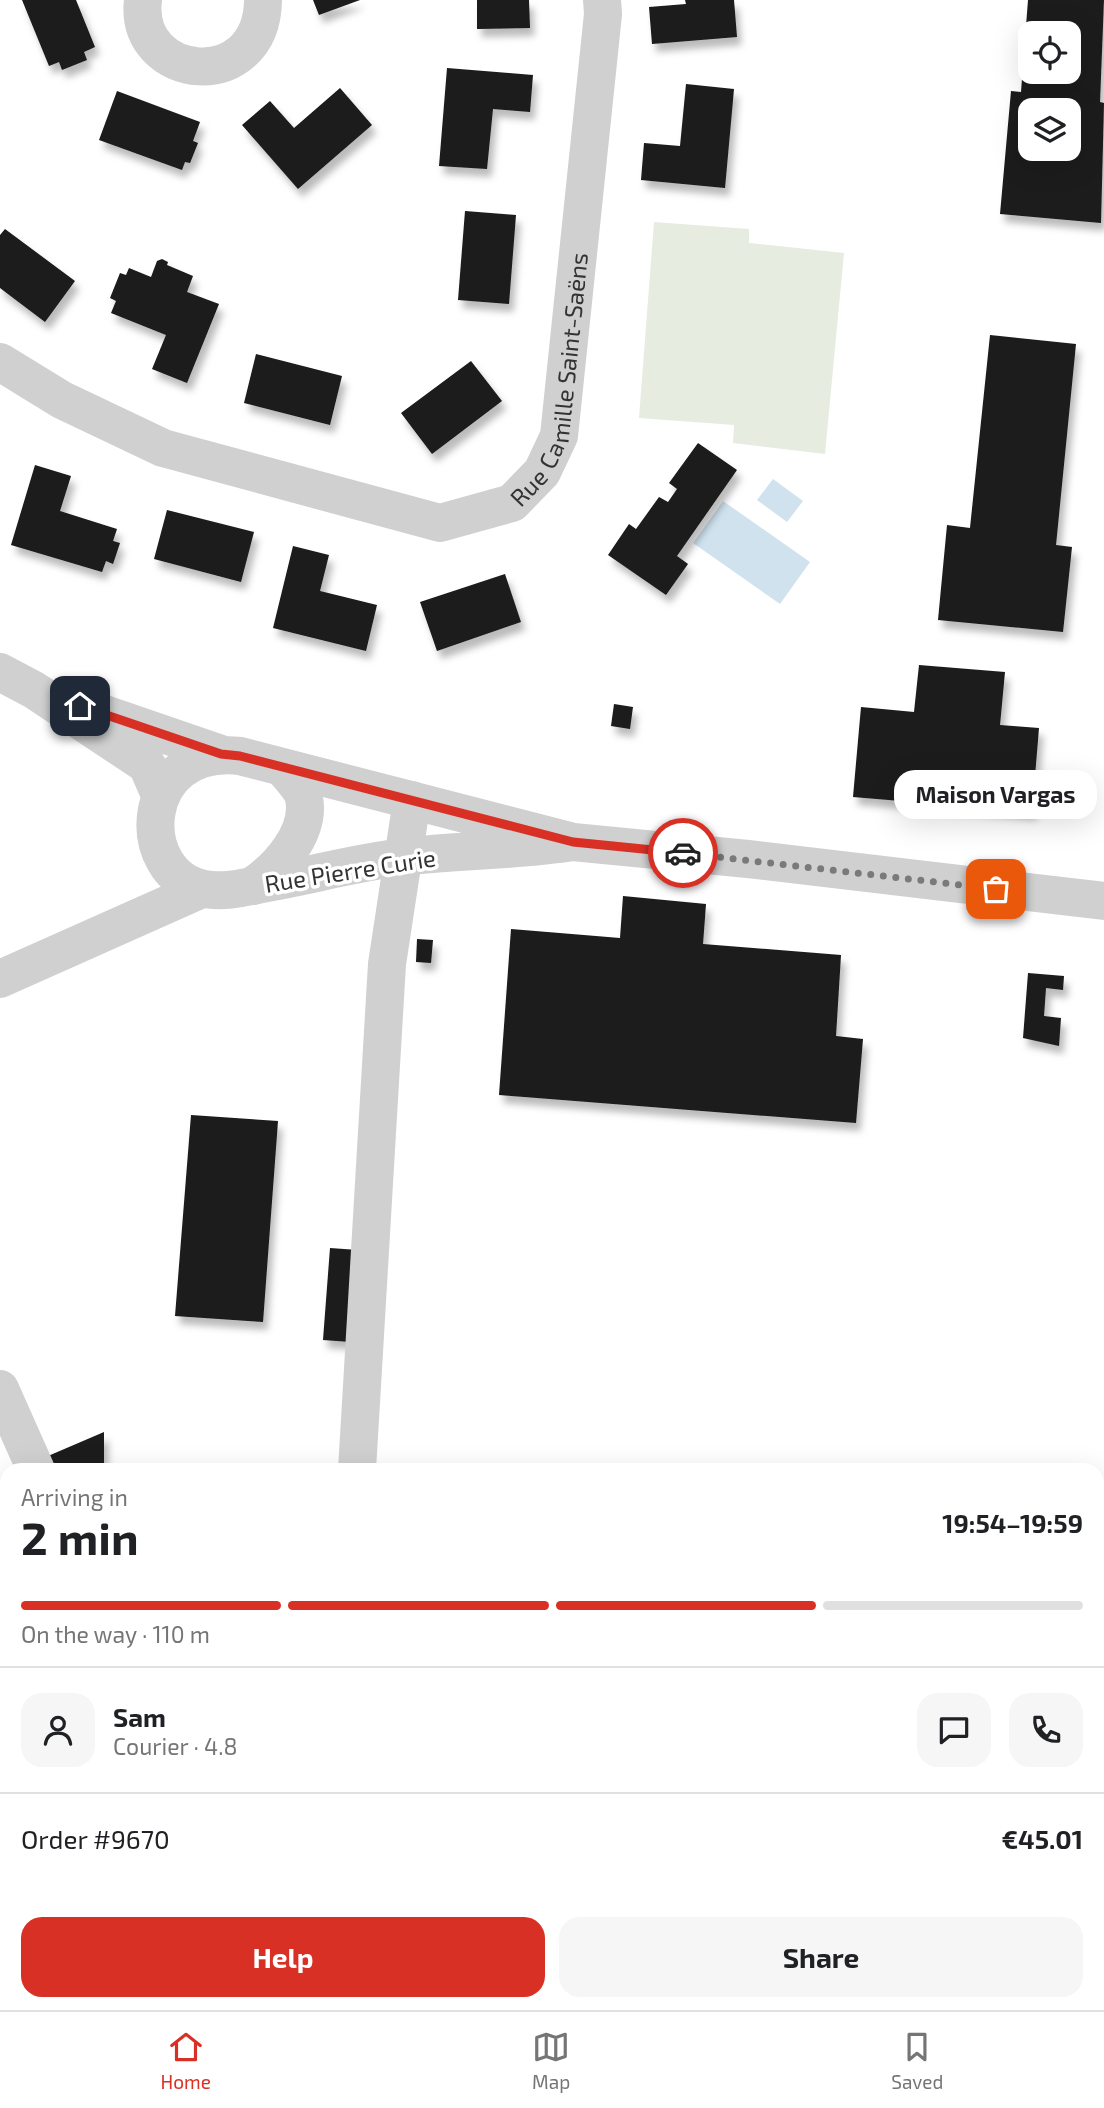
<!DOCTYPE html>
<html lang="en">
<head>
<meta charset="utf-8">
<style>
  :root { --surface:#fff; --page:#f6f6f6; --text:#202124; --muted:#757577; --line:#e0e0e0; --accent:#d93025 }
  body { margin:0; font-family:"Exo 2",sans-serif; background:var(--page); color:var(--text); height:100vh; display:flex; flex-direction:column; font-size:26px; white-space:nowrap }
  * { box-sizing:border-box; margin:0 }
  p { font-size:23px; color:var(--muted) }
  .icon { flex:none; width:38px; height:38px; fill:none; stroke:currentColor; stroke-width:2; stroke-linecap:round; stroke-linejoin:round }
  .map { position:relative; flex:1; overflow:hidden }
  .side { position:absolute; left:0px; top:1463px; width:1104px; height:548px; display:flex; flex-direction:column; background:var(--surface); border-radius:21px 21px 0 0; box-shadow:0 7px 28px #0002 }
  .side>* { flex:none }
  .tools { position:absolute; left:1018px; top:21px; display:grid; gap:14px }
  .tools a { display:grid; place-items:center; width:63px; height:63px; border-radius:14px; background:var(--surface); box-shadow:0 7px 28px #0002; font-size:35px }
  .pin { position:absolute; display:grid; place-items:center; width:60px; height:60px; color:#fff; margin:-30px; border-radius:14px; box-shadow:0 4px 10px #0006 }
  .courier { position:absolute; display:grid; place-items:center; width:70px; height:70px; margin:-35px; border:5px solid #d93025; border-radius:50%; background:#fff; color:#222; box-shadow:0 2px 9px #0007 }
  .bubble { position:absolute; height:49px; border-radius:21px; background:var(--surface); box-shadow:0 7px 28px #0002; font-size:23px; font-weight:700; line-height:49px; text-align:center }
  .head em { font-style:normal; font-weight:700 }
  .head div { display:flex; flex-direction:column-reverse }
  .head { display:flex; align-items:center; justify-content:space-between; height:119px; padding:0 21px }
  h1 { font-size:46px; font-weight:700; line-height:52px }
  .bar { display:grid; grid-template-columns:repeat(4,1fr); gap:10px 7px; align-content:center; height:84px; padding:0 21px }
  .bar i { height:9px; border-radius:5px; background:var(--line) }
  .bar .selected { background:var(--accent) }
  .bar p { grid-column:span 4 }
  .line { display:flex; align-items:center; gap:18px; padding:0 21px; border-top:2px solid var(--line) }
  .line div { flex:1 }
  .round { display:grid; place-items:center; flex:none; width:74px; height:74px; border-radius:21px; background:var(--page) }
  .action { display:flex; gap:14px; margin-top:auto; padding:14px 21px }
  .action a { flex:1; height:80px; border-radius:21px; background:var(--accent); color:#fff; font-size:28px; font-weight:700; line-height:80px; text-align:center }
  .action a+a { background:var(--page); color:var(--text) }
  .tab-bar { display:flex; justify-content:space-around; align-items:center; height:98px; border-top:2px solid var(--line); background:var(--surface); font-size:19px; color:var(--muted) }
  .tab-bar a { display:grid; justify-items:center; gap:4px }
  .tab-bar .selected { color:var(--accent) }
  .map>svg:first-child { display:block }
</style>
</head>
<body>
<div class="map">
<svg width="1104" height="2010" viewBox="0 0 1104 2010">
  <defs>
    <filter id="shadow"><feDropShadow dx="4.5" dy="8" stdDeviation="3.5" flood-color="#0004"/></filter>
  </defs>
  <rect width="100%" height="100%" fill="#fff"/>
  <path fill="#e6ecdf" d="M654 222 749 229V243L844 253 825 454 733 443 734 425 639 418Z"/>
  <path fill="#cfe2ee" d="M773 479 803 501 787 522 757 500Z
    M723 501 810 562 780 604 693 543Z"/>
  <path fill="#1a1a1a" fill-rule="evenodd" filter="url(#shadow)" d="M22 0H76L95 47 84 52 87 60 62 70 59 62 49 66Z
    M313 0H360L319 15Z
    M477 0H529L530 28 477 29Z
    M685 0H734L737 37 652 44 649 7 686 4Z
    M1028 0H1104L1100 102 1104 103 1101 223 1000 214 1011 91 1021 92ZM1031 33H1069V72H1031ZM1031 110H1069V149H1031Z
    M447 68 533 75 530 112 493 109 487 169 439 166Z
    M686 84 734 89 725 188 641 180 644 143 680 146Z
    M340 88 372 125 298 189 242 125 270 101 294 128Z
    M117 91 200 122 193 141 198 143 190 163 185 162 182 170 99 140Z
    M465 211 516 215 509 304 458 300Z
    M5 229 75 281 45 322 0 288V235Z
    M162 259 168 262 167 265 193 276 187 292 219 304 187 383 152 369 166 335 111 313 116 301 110 298 120 273 126 275 129 268 151 277 157 261Z
    M990 335 1076 344 1056 545 1072 547 1063 632 938 620 947 525 970 528Z
    M256 354 342 376 330 425 244 403Z
    M471 361 502 401 432 454 401 413Z
    M698 443 737 470 677 556 688 564 666 595 608 555 629 524 636 529 659 497 668 502 677 489 669 483Z
    M35 465 71 476 60 511 117 529 113 541 120 543 113 564 106 561 102 572 11 545Z
    M167 510 254 532 241 582 154 559Z
    M293 546 329 555 320 591 377 605 366 651 273 628Z
    M505 574 521 622 437 651 420 602Z
    M919 665 1005 672 1000 725 1039 728 1032 812 853 797 861 707 914 712Z
    M614 704 633 707 630 729 611 726Z
    M623 896 706 904 703 944 841 955 836 1036 863 1039 856 1123 499 1095 511 929 620 938Z
    M417 939 433 940 431 963 416 962Z
    M1028 973 1064 976 1063 990 1046 988 1044 1016 1061 1018 1059 1046 1023 1038Z
    M191 1115 278 1121 263 1322 175 1316Z
    M330 1248 358 1250 351 1342 323 1340Z
    M104 1432V1470H54L48 1456Z
    M7 1654V1729L0 1733V1657Z
    M0 1989H7V2004H355L354 2010H0Z"/>
  <g fill="none" stroke-linecap="round" stroke-linejoin="round">
    <g stroke="#d0d0d0" stroke-width="38">
      <path d="M143 0C133 82 262 95 263 0"/>
      <path id="s1" d="M0 362 62 400 163 448 440 523 512 503 542 472 559 436 603 14 602 0"/>
      <path d="M0 672 34 690 147 765 160 795"/>
      <path d="M84 707 221 754"/>
      <path d="M573 842C516 851 460 850 403 857 359 862 316 874 272 882 249 886 228 893 204 889 132 875 137 745 240 756L573 842 748 859 1104 901"/>
      <path d="M252 886C278 869 311 833 304 798 302 789 291 778 285 770"/>
      <path d="M0 979 202 889"/>
      <path d="M0 1389 36 1470"/>
      <path d="M357 1470 387 964 412 800"/>
      <path d="M0 1854 7 1780"/>
    </g>
  </g>
  <g fill="none" stroke-linecap="round" stroke-linejoin="round">
    <path stroke="#7a7a7a" stroke-width="7" stroke-dasharray="0 12.6" d="M683 853 996 889"/>
    <path stroke="#d93025" stroke-width="9" d="M80 706 221 754 240 756 573 842 683 853"/>
  </g>
  <g text-anchor="middle" dominant-baseline="central" stroke-width="7" stroke-linejoin="round" paint-order="stroke">
    <g font-size="24" fill="#333" stroke="#fff">
      <text stroke="none"><textPath href="#s1" startOffset="681">Rue Camille Saint-Saëns</textPath></text>
      <text transform="translate(350 870) rotate(-9)">Rue Pierre Curie</text>
    </g>
  </g>
</svg>
<div class="tools">
<a><svg class="icon" aria-label="locate" viewBox="0 0 24 24"><circle cx="12" cy="12" r="6"/><path d="M12 2v4M12 18v4M2 12h4M18 12h4"/></svg></a>
<a><svg class="icon" aria-label="layers" viewBox="0 0 24 24"><path d="M12 4l9 5-9 5-9-5zM3 14l9 5 9-5"/></svg></a>
</div>
<div class="pin" style="left:996px;top:889px;background:#ea580c"><svg class="icon" aria-label="bag" viewBox="0 0 24 24"><path d="M5 8h14l-1 12H6zM9 8a3 3 0 0 1 6 0"/></svg></div>
<div class="pin" style="left:80px;top:706px;background:#1f2937"><svg class="icon" aria-label="home" viewBox="0 0 24 24"><path d="M3 11l9-7 9 7M6 9v11h12V9"/></svg></div>
<div class="courier" style="left:683px;top:853px"><svg class="icon" aria-label="car" viewBox="0 0 24 24"><path d="M5 17H2v-5l4-1 3-4h7l3 4 3 1v5h-3M9 17h6M6 11h13"/><circle cx="7" cy="17" r="2"/><circle cx="17" cy="17" r="2"/></svg></div>
<div class="bubble" style="left:894px;top:770px;width:203px">Maison Vargas</div>
<section class="side">
<div class="head"><div><h1>2 min</h1><p>Arriving in</p></div><em>19:54–19:59</em></div>
<div class="bar"><i class="selected"></i><i class="selected"></i><i class="selected"></i><i></i><p>On the way · 110 m</p></div>
<div class="line" style="height:126px"><a class="round"><svg class="icon" aria-label="person" viewBox="0 0 24 24"><circle cx="12" cy="8" r="4"/><path d="M4 21q1-7 8-7t8 7"/></svg></a><div><b>Sam</b><p>Courier · 4.8</p></div><a class="round"><svg class="icon" aria-label="chat" viewBox="0 0 24 24"><path d="M4 5h16v11H9l-5 4z"/></svg></a><a class="round"><svg class="icon" aria-label="phone" viewBox="0 0 24 24"><path d="M5 4h4l2 5-3 2q2 4 5 5l2-3 5 2v4C11 20 4 13 5 4z"/></svg></a></div>
<div class="line" style="height:91px"><div>Order #9670</div><b>€45.01</b></div>
<div class="action"><a>Help</a><a>Share</a></div>
</section>
</div>
<nav class="tab-bar">
<a class="selected"><svg class="icon" aria-label="home" viewBox="0 0 24 24"><path d="M3 11l9-7 9 7M6 9v11h12V9"/></svg>Home</a>
<a><svg class="icon" aria-label="map" viewBox="0 0 24 24"><path d="M3 6l6-2 6 2 6-2v14l-6 2-6-2-6 2zM9 4v14M15 6v14"/></svg>Map</a>
<a><svg class="icon" aria-label="saved" viewBox="0 0 24 24"><path d="M7 4h10v16l-5-4-5 4z"/></svg>Saved</a>
</nav>
</body>
</html>
